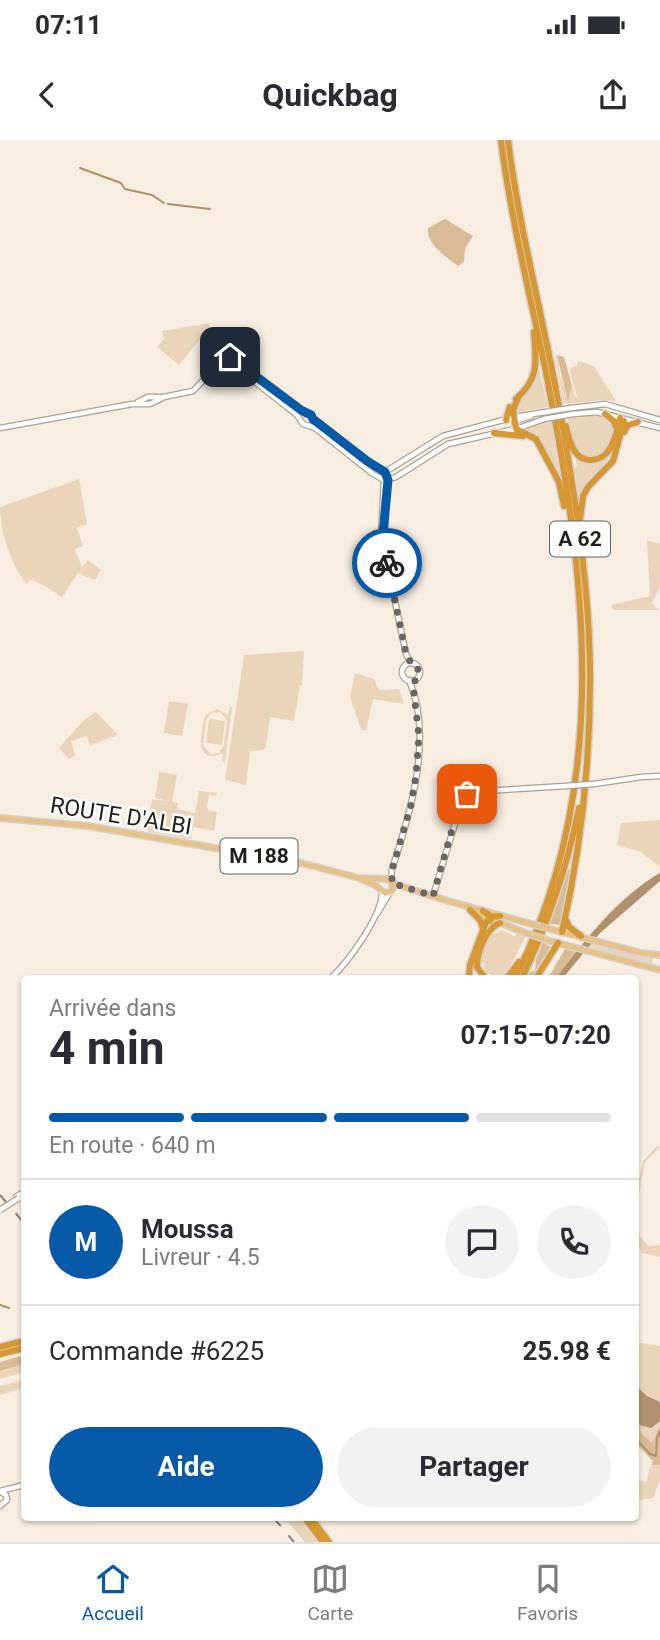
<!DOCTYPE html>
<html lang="fr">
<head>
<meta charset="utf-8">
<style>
  :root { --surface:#fff; --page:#f2f2f3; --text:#2b2b33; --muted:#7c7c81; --line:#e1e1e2; --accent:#0659a7 }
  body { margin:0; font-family:Roboto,sans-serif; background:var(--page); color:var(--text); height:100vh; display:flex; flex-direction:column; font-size:26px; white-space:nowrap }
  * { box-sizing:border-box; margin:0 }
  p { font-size:23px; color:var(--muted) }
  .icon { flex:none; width:38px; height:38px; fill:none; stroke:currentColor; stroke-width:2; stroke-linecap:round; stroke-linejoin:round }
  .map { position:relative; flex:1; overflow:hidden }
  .sheet { position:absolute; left:21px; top:835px; width:618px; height:546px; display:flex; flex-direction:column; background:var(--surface); border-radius:7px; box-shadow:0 2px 5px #0004 }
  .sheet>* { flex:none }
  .pin { position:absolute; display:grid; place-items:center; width:60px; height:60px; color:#fff; margin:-30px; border-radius:14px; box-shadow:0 4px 10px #0006 }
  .courier { position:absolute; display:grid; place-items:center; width:70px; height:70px; margin:-35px; border:5px solid #0659a7; border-radius:50%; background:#fff; color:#222; box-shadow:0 2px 9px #0007 }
  .summary em { font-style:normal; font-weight:700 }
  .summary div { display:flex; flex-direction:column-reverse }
  .summary { display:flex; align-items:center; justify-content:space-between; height:119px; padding:0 28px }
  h1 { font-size:46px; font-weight:700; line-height:52px }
  .bar { display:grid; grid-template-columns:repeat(4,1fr); gap:10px 7px; align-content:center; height:84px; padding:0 28px }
  .bar i { height:9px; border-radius:5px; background:var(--line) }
  .bar .active { background:var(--accent) }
  .bar p { grid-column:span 4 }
  .line { display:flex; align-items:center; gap:18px; padding:0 28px; border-top:2px solid var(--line) }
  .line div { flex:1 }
  .round { display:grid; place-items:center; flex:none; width:74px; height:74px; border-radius:37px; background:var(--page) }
  .button { display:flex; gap:14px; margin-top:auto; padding:14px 28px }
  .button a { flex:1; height:80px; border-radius:42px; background:var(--accent); color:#fff; font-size:28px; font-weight:700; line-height:80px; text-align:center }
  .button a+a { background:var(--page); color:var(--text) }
  .status { display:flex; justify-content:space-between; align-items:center; height:49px; padding:0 35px; background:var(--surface); direction:ltr }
  .status svg { height:19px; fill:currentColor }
  header { display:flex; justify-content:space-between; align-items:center; height:91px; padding:0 28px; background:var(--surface); font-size:32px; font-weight:700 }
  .menu { display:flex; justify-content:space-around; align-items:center; height:98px; border-top:2px solid var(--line); background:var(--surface); font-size:19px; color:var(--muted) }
  .menu a { display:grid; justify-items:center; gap:4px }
  .menu .active { color:var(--accent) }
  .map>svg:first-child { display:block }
</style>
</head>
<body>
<div class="status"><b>07:11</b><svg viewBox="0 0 49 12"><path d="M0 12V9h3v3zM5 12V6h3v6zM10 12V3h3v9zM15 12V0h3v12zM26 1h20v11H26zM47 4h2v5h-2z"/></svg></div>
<header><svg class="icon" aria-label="back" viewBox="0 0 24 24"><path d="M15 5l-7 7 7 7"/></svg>Quickbag<svg class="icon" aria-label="share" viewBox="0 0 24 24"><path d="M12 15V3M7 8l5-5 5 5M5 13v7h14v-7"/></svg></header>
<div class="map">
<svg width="660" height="1402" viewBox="0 0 660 1402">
  <rect width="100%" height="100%" fill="#f7ede0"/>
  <path fill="#ead5bb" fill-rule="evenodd" d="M209 183 210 187 179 225 157 207 164 199 162 191Z
    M555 215H557L560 235 569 259 572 246 575 257H577L569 229 578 225 577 222 579 221 594 226 616 261 601 260 564 264Z
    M539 229 548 267 515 273 518 263 533 245Z
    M579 275 602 276 612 281C618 298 604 321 584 315L575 307 567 278Z
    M551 281 561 342 538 300 519 290 536 283Z
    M609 316 606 324 579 356 574 329 577 326 575 317 586 322Z
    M79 339 87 384 77 388 83 406 75 409 82 427 88 420 101 430 95 440 78 433 62 457 47 447 30 439 27 444C11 426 0 391 0 367Z
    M647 400 660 404V447L652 463 659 470H613L611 465 650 456Z
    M304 511 302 545H300L294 581 270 577 266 607 263 610 250 611 246 645 225 640 244 515Z
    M355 533 374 539 377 547 380 550 399 549 404 564 373 559 366 591 361 590 350 557Z
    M169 561 188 564 182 596 164 593Z
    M230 567H232L225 622H222L223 613C194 627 200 590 206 575L217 569 228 575ZM220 572 227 580 224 605 219 613 211 614 203 606 206 580 211 573Z
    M96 572 118 595 90 605 87 596 71 601 75 615 69 619 59 608 84 580Z
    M209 579 225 581 222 605 206 603Z
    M159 632 177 635 172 662 178 663 177 669 195 673 199 651 217 653 216 656 209 655 207 666 208 670 217 672 214 691 193 687 191 699 149 692 147 689 152 659 167 661 155 658Z
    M660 680V727L641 712 617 705 621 683Z
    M501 790 514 796 519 793 526 796 507 833 497 837 486 832 481 819 491 793 495 794Z
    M592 802 653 818 652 824 586 809Z
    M657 1006 660 1007 645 1022 635 1073V1057L643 1021Z
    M635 1090 648 1106 660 1105V1117L642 1113 635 1098Z
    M635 1202 660 1206V1289L654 1306 635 1294Z
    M24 1224V1232L0 1239V1231Z
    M24 1240V1248L0 1255V1246Z
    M651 1323 660 1325V1340L653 1358 635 1361V1339L646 1342Z
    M284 1377H299L317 1402H305Z"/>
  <path fill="#d9bb95" d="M445 79 473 96 465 108 464 122 458 126C446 116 426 105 428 88Z
    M557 215 564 217 572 246 568 262Z
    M568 729 571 730 561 785 550 784Z
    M543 802 552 808 532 838H527L530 832 535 830 536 819Z
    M565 809 576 812 556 838H548Z
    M24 1215V1224L0 1231V1222Z
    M635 1284H639L642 1294 652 1303 660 1287V1325H653L652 1320 635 1303Z"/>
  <path fill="#af926d" d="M660 733V741L600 793 563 838H556C586 799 617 758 660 733Z
    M635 1245 647 1256 660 1262V1281L651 1288 635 1284Z"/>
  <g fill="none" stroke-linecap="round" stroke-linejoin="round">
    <path stroke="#af926d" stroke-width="2" d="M80 28 121 43 125 49 152 55 164 63
      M168 64 210 69
      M0 1165 9 1168
      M635 1298 650 1314 656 1316 657 1298 660 1291"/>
    <g stroke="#aba296" stroke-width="7">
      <path id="secondary" d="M226 215 305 273
        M223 220 231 223 297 275 303 284 315 288 373 334 384 340 396 337 448 304 519 288 544 279
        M214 227 220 212H225L226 216
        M138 262 148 257H164L193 251 223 220
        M571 268 605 264 660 280
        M573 274 597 272 660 288
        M313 279 387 335 384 408 406 514 411 523
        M515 281 531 276
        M0 288 132 264H150L164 257
        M385 332 443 296 514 277 552 271
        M381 397 384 339
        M402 532a9 9 0 1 1 18 0a9 9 0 1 1-18 0Z
        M594 644 641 637 660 636
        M465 649 462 652 466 654 468 652 566 646
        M391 742 392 729C410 675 434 596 409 540
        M433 756 464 654
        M377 774 390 752
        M331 838C348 822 383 775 382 751
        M17 1056 24 1052
        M0 1351 24 1345
        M0 1366 7 1360 6 1355 1 1352"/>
    </g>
    <g stroke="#d3d2d1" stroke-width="8">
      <path id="primary" d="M0 678 88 686 301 723 359 738 387 739 392 743 393 748 390 752 385 753 375 745 359 738
        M392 743 448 761 528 783
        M473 772 523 792
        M554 790 642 813 660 815
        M550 801 660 830"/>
    </g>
    <g stroke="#d3d2d1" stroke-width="9">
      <path id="highway" d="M501 0C510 73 528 146 543 218 585 425 615 642 515 838
        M508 0C519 89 543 177 559 266 575 355 590 448 590 539 590 623 581 709 562 792
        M518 258 513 270 516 289 536 299 559 342 564 366
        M516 259C540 238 536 221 534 192
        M605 274 614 281 616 287
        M506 280 510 267
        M566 286C568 295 570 306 576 313 585 324 602 321 609 310 615 301 618 288 620 278
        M624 292 628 285 638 282
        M494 293 523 296
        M580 379 583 356 588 347 613 321 624 281
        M470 770 480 780 483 788
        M483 771 489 775 490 781
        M566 780 569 787 581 796
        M469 838 470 825 486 782 491 777 500 776
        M485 838 477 827C477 812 486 788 500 783
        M507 838 519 822
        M522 838C548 784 567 727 579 668
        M536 838 558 803
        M0 1207 24 1201
        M0 1214 24 1208
        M304 1377 323 1402
        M310 1377 329 1402"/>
    </g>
    <use href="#secondary" stroke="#fff" stroke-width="4.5"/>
    <use href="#primary" stroke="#e7c185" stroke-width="5"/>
    <use href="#highway" stroke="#d79733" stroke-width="6"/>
    <path stroke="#89827a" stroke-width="2" stroke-dasharray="12 12" stroke-linecap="butt" d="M0 1055 24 1083
      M273 1377 294 1402"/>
    <g stroke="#aba296" stroke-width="7" stroke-linecap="butt">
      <path id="secondary-bridge" d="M552 271 571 268
        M544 279 573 274
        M566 646 594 644
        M0 1070 19 1058"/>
    </g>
    <g stroke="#d3d2d1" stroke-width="8" stroke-linecap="butt">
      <path id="primary-bridge" d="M528 783 554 790
        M523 792 550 801"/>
    </g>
    <use href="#secondary-bridge" stroke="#fff" stroke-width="4.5"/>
    <use href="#primary-bridge" stroke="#e7c185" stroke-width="5"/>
  </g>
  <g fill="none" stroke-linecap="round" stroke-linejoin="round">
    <path stroke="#6d665f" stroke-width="7" stroke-dasharray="0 12.6" d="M387 423 406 514 411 523 416 525 419 532 413 545 419 596 416 635 411 665 392 730V743L433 756 460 662 464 654H467"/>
    <path stroke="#0659a7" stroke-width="9" d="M230 217 301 270 311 275 313 279 367 321 385 332 388 340 383 394 387 423"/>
  </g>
  <g text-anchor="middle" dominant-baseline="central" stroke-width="5" stroke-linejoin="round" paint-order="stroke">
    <g fill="#fff" stroke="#64625f" stroke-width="2">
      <rect x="550" y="381.5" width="60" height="35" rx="5"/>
      <rect x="220.5" y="698.5" width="77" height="35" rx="5"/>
    </g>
    <g font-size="21" font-weight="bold" fill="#221e1a">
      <text x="580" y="399">A 62</text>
      <text x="259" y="716">M 188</text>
    </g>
    <g font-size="23" fill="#221e1a" stroke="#fff">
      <text transform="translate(121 676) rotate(9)">ROUTE D'ALBI</text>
    </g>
  </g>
</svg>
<div class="pin" style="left:467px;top:654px;background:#ea580c"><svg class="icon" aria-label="bag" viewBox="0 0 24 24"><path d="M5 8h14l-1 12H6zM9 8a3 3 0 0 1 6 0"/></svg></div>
<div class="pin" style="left:230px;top:217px;background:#1f2937"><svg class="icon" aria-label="home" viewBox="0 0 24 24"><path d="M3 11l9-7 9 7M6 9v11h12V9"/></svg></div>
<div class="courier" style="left:387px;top:423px"><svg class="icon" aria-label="bike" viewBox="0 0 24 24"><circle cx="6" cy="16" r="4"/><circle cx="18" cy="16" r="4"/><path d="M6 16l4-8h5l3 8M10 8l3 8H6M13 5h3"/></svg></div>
<section class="sheet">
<div class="summary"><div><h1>4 min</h1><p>Arrivée dans</p></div><em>07:15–07:20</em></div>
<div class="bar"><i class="active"></i><i class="active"></i><i class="active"></i><i></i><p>En route · 640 m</p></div>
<div class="line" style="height:126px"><b class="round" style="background:var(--accent);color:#fff">M</b><div><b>Moussa</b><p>Livreur · 4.5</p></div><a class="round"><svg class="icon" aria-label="chat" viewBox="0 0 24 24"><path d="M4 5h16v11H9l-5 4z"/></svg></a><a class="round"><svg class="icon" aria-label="phone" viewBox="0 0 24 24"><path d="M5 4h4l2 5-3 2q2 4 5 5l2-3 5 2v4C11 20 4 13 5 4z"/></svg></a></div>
<div class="line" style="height:91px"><div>Commande #6225</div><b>25.98 €</b></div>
<div class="button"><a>Aide</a><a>Partager</a></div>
</section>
</div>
<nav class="menu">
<a class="active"><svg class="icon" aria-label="home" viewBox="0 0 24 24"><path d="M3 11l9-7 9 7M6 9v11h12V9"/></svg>Accueil</a>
<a><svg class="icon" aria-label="map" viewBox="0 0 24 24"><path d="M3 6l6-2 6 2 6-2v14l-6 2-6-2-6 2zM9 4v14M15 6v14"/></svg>Carte</a>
<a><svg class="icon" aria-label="saved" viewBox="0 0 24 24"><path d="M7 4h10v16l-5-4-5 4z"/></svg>Favoris</a>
</nav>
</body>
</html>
